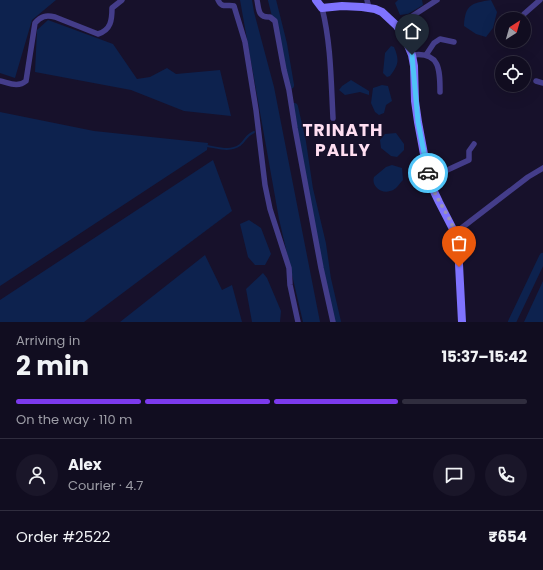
<!DOCTYPE html>
<html lang="en">
<head>
<meta charset="utf-8">
<style>
  :root { --surface:#110d20; --page:#1a1629; --text:#f1f3f6; --muted:#9c9ca5; --line:#302d3e; --accent:#7c3aed }
  body { margin:0; font-family:Poppins,sans-serif; background:var(--page); color:var(--text); height:100vh; display:flex; flex-direction:column; font-size:15px; white-space:nowrap }
  * { box-sizing:border-box; margin:0 }
  p { font-size:13px; color:var(--muted) }
  .icon { flex:none; width:22px; height:22px; fill:none; stroke:currentColor; stroke-width:2; stroke-linecap:round; stroke-linejoin:round }
  .map { position:relative; height:322px; overflow:hidden }
  .sheet { display:flex; flex-direction:column; background:var(--surface); flex:1 }
  .sheet>* { flex:none }
  .needle { width:26px; rotate:37deg }
  .tools { position:absolute; left:495px; top:12px; display:grid; gap:8px }
  .tools a { display:grid; place-items:center; width:36px; height:36px; border-radius:50%; background:var(--surface); box-shadow:0 4px 16px #0002,0 0 0 1px var(--line); font-size:20px }
  .pin { position:absolute; display:grid; place-items:center; width:34px; height:34px; color:#fff; margin:-41px -17px; border-radius:50% 50% 50% 0; rotate:-45deg; box-shadow:0 0 4px #0007 }
  .pin .icon { rotate:45deg }
  .courier { position:absolute; display:grid; place-items:center; width:40px; height:40px; margin:-20px; border:3px solid #4fc3f7; border-radius:50%; background:#fff; color:#222; box-shadow:0 1px 5px #0007 }
  .headline em { font-style:normal; font-weight:700 }
  .headline div { display:flex; flex-direction:column-reverse }
  .headline { display:flex; align-items:center; justify-content:space-between; height:68px; padding:0 16px }
  h1 { font-size:26px; font-weight:700; line-height:30px }
  .bar { display:grid; grid-template-columns:repeat(4,1fr); gap:6px 4px; align-content:center; height:48px; padding:0 16px }
  .bar i { height:5px; border-radius:3px; background:var(--line) }
  .bar .on { background:var(--accent) }
  .bar p { grid-column:span 4 }
  .line { display:flex; align-items:center; gap:10px; padding:0 16px; border-top:1px solid var(--line) }
  .line div { flex:1 }
  .round { display:grid; place-items:center; flex:none; width:42px; height:42px; border-radius:21px; background:var(--page) }
  .map>svg:first-child { display:block }
</style>
</head>
<body>
<div class="map">
<svg width="543" height="322" viewBox="0 0 543 322">
  <rect width="100%" height="100%" fill="#17112b"/>
  <path fill="#0d224e" d="M0 0H56L32 20 15 78 0 73Z
    M240 0H252L254 12 274 87 320 322H303L279 219Z
    M398 0H422L423 5 408 14 400 15 395 3Z
    M491 0 497 12 493 28 486 37 476 34 464 26C465 4 472 3 491 0Z
    M48 20 113 44 137 79 150 77 167 68 176 74 220 70 231 116 184 111 131 90 35 72 37 30Z
    M391 46 394 47C400 61 398 65 390 76L387 77 383 73 385 53Z
    M351 80 369 91V95L360 92 345 95 339 90 342 86Z
    M382 85 388 86 392 101 386 105 384 113 379 115 375 112 371 103 373 88Z
    M0 112 94 131 208 143 207 150 0 286Z
    M396 133 404 144V150L397 157 391 156 381 148 380 140 385 134Z
    M213 160 232 211 84 322H0V300Z
    M392 165 402 168 403 180C399 184 396 190 390 191 381 194 371 186 374 177L386 167Z
    M249 220 261 228 271 254 265 265H255L248 257 240 224Z
    M205 255 222 290 232 285 242 322H120Z
    M263 273 267 278 281 311 280 322H252L246 289Z
    M543 281V322H524Z"/>
  <g fill="none" stroke-linecap="round" stroke-linejoin="round">
    <path stroke="#0d224e" stroke-width="2" d="M207 146C219 148 230 152 240 145 246 140 245 136 254 132"/>
    <path stroke="#0d224e" stroke-width="8" d="M272 0 283 44 290 85
      M294 107 302 142 309 189 322 244 327 279 337 322
      M512 322 543 257"/>
    <path stroke="#443d8a" stroke-width="5.5" d="M218 0C222 9 227 4 234 6L245 42 256 110 265 185 270 209 289 268 290 285 298 322
      M257 0C259 10 258 18 270 17L275 21 284 70 289 90 295 128 321 268 333 322
      M367 0 369 8
      M322 8C331 43 331 81 333 118
      M524 14 540 0
      M397 26 437 0
      M412 55C440 51 440 70 440 92
      M426 55 434 43 440 39 454 42
      M0 81C9 83 18 88 26 81L35 23C41 16 46 15 55 17L98 34C111 30 112 20 112 8L122 0
      M536 81 543 83
      M429 181 443 172 469 160V151L474 144
      M455 233 528 177 543 168"/>
    <path stroke="#7f73fe" stroke-width="8" d="M316 0 322 8 342 6 362 7 375 9 382 12 397 26 407 43 412 55 414 66 415 101 418 122 429 181 439 202 455 233 458 245 462 322"/>
  </g>
  <g fill="none" stroke-linecap="round" stroke-linejoin="round">
    <path stroke="#9b95b5" stroke-width="4" stroke-dasharray="0 7.2" d="M428 173C432 196 449 212 455 233 459 244 458 256 459 267"/>
    <path stroke="#4fc3f7" stroke-width="5" d="M412 55 418 122 428 173"/>
  </g>
  <g text-anchor="middle" dominant-baseline="central" stroke-width="3" stroke-linejoin="round" paint-order="stroke">
    <g font-size="17" font-weight="bold" letter-spacing="1" fill="#ffdef1" stroke="#17112b">
      <text x="343" y="130">TRINATH<tspan x="343" dy="20">PALLY</tspan></text>
    </g>
  </g>
</svg>
<div class="tools">
<a><svg class="needle" viewBox="-14 -14 28 28"><path d="M0-13l5 13h-10z" fill="#e53935"/><path d="M0 13l5-13h-10z" fill="#9c9ca5"/></svg></a>
<a><svg class="icon" aria-label="locate" viewBox="0 0 24 24"><circle cx="12" cy="12" r="6"/><path d="M12 2v4M12 18v4M2 12h4M18 12h4"/></svg></a>
</div>
<div class="pin" style="left:459px;top:267px;background:#ea580c"><svg class="icon" aria-label="bag" viewBox="0 0 24 24"><path d="M5 8h14l-1 12H6zM9 8a3 3 0 0 1 6 0"/></svg></div>
<div class="pin" style="left:412px;top:55px;background:#1f2937"><svg class="icon" aria-label="home" viewBox="0 0 24 24"><path d="M3 11l9-7 9 7M6 9v11h12V9"/></svg></div>
<div class="courier" style="left:428px;top:173px"><svg class="icon" aria-label="car" viewBox="0 0 24 24"><path d="M5 17H2v-5l4-1 3-4h7l3 4 3 1v5h-3M9 17h6M6 11h13"/><circle cx="7" cy="17" r="2"/><circle cx="17" cy="17" r="2"/></svg></div>
</div>
<section class="sheet">
<div class="headline"><div><h1>2 min</h1><p>Arriving in</p></div><em>15:37–15:42</em></div>
<div class="bar"><i class="on"></i><i class="on"></i><i class="on"></i><i></i><p>On the way · 110 m</p></div>
<div class="line" style="height:72px"><a class="round"><svg class="icon" aria-label="person" viewBox="0 0 24 24"><circle cx="12" cy="8" r="4"/><path d="M4 21q1-7 8-7t8 7"/></svg></a><div><b>Alex</b><p>Courier · 4.7</p></div><a class="round"><svg class="icon" aria-label="chat" viewBox="0 0 24 24"><path d="M4 5h16v11H9l-5 4z"/></svg></a><a class="round"><svg class="icon" aria-label="phone" viewBox="0 0 24 24"><path d="M5 4h4l2 5-3 2q2 4 5 5l2-3 5 2v4C11 20 4 13 5 4z"/></svg></a></div>
<div class="line" style="height:52px"><div>Order #2522</div><b>₹654</b></div>
</section>
</body>
</html>
